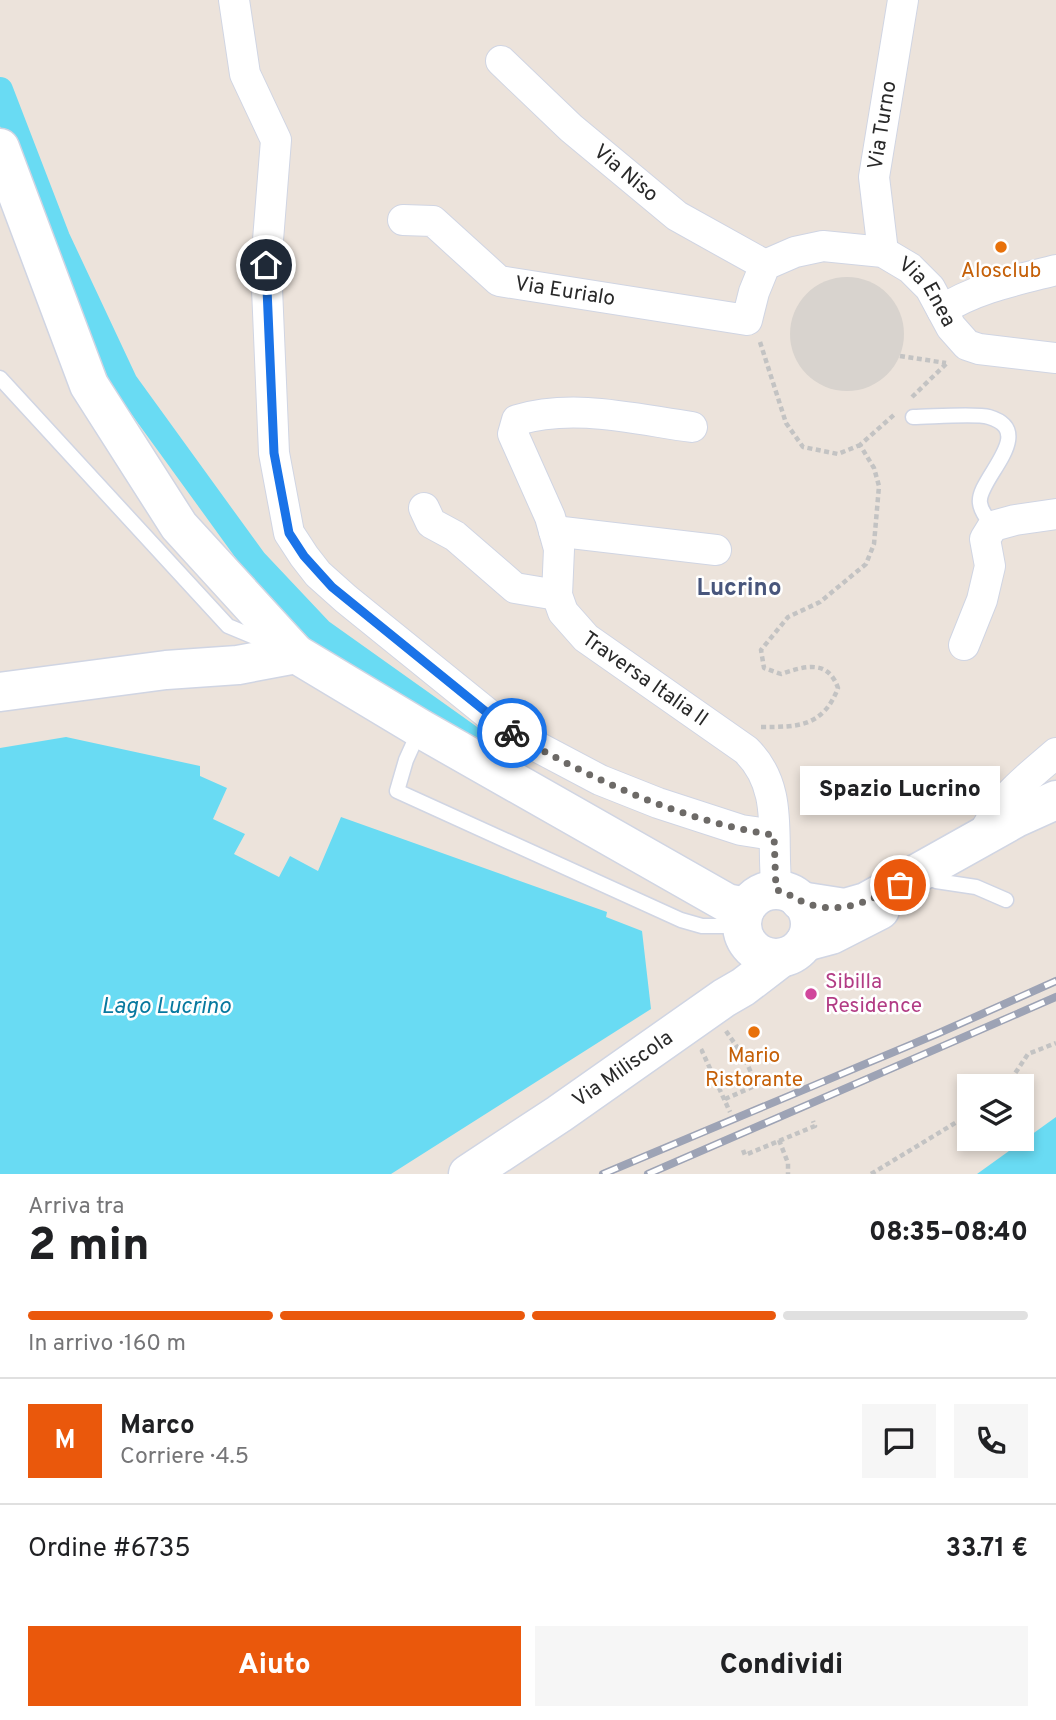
<!DOCTYPE html>
<html lang="it">
<head>
<meta charset="utf-8">
<style>
  :root { --surface:#fff; --page:#f6f6f6; --text:#202124; --muted:#757577; --line:#e0e0e0; --accent:#ea580c }
  body { margin:0; font-family:Overpass,sans-serif; background:var(--page); color:var(--text); height:100vh; display:flex; flex-direction:column; font-size:26px; white-space:nowrap }
  * { box-sizing:border-box; margin:0 }
  p { font-size:23px; color:var(--muted) }
  .icon { flex:none; width:38px; height:38px; fill:none; stroke:currentColor; stroke-width:2; stroke-linecap:round; stroke-linejoin:round }
  .map { position:relative; height:1174px; overflow:hidden }
  .side { display:flex; flex-direction:column; background:var(--surface); flex:1 }
  .side>* { flex:none }
  .buttons { position:absolute; left:957px; top:1074px; display:grid; gap:14px }
  .buttons a { display:grid; place-items:center; width:77px; height:77px; border-radius:0px; background:var(--surface); box-shadow:0 4px 10px #0003; font-size:35px }
  .pin { position:absolute; display:grid; place-items:center; width:60px; height:60px; color:#fff; margin:-30px; border:4px solid #fff; border-radius:50%; box-shadow:0 2px 7px #0007 }
  .courier { position:absolute; display:grid; place-items:center; width:70px; height:70px; margin:-35px; border:5px solid #1a73e8; border-radius:50%; background:#fff; color:#222; box-shadow:0 2px 9px #0007 }
  .bubble { position:absolute; height:49px; border-radius:0px; background:var(--surface); box-shadow:0 4px 10px #0003; font-size:23px; font-weight:800; line-height:49px; text-align:center }
  .headline em { font-style:normal; font-weight:800 }
  .headline div { display:flex; flex-direction:column-reverse }
  .headline { display:flex; align-items:center; justify-content:space-between; height:119px; padding:0 28px }
  h1 { font-size:46px; font-weight:800; line-height:52px }
  .bar { display:grid; grid-template-columns:repeat(4,1fr); gap:10px 7px; align-content:center; height:84px; padding:0 28px }
  .bar i { height:9px; border-radius:5px; background:var(--line) }
  .bar .current { background:var(--accent) }
  .bar p { grid-column:span 4 }
  .line { display:flex; align-items:center; gap:18px; padding:0 28px; border-top:2px solid var(--line) }
  .line div { flex:1 }
  .round { display:grid; place-items:center; flex:none; width:74px; height:74px; border-radius:0px; background:var(--page) }
  .primary-button { display:flex; gap:14px; margin-top:auto; padding:14px 28px }
  .primary-button a { flex:1; height:80px; border-radius:0px; background:var(--accent); color:#fff; font-size:28px; font-weight:800; line-height:80px; text-align:center }
  .primary-button a+a { background:var(--page); color:var(--text) }
  .map>svg:first-child { display:block }
</style>
</head>
<body>
<div class="map">
<svg width="1056" height="1174" viewBox="0 0 1056 1174">
  <rect width="100%" height="100%" fill="#ece3db"/>
  <path fill="#d8d3ce" d="M790 334a57 57 0 1 1 114 0a57 57 0 1 1-114 0Z"/>
  <path fill="#69dbf3" d="M66 737 200 766V776L227 788 213 819 245 834 234 854 279 877 290 856 318 871 341 817 607 912 606 917 642 931 651 1009 391 1174H0V748Z
    M1056 1117V1174H977Z"/>
  <g fill="none" stroke-linecap="round" stroke-linejoin="round">
    <path stroke="#69dbf3" stroke-width="26" d="M0 90 57 238 125 383 254 561 320 631 469 737"/>
    <g stroke="#d0d5e3" stroke-width="17">
      <path id="lane" d="M0 378 228 626 269 643
        M913 417C930 417 976 413 989 417 1039 432 976 480 980 503 981 512 988 519 993 526
        M420 729 406 760 397 791 681 920 702 926H742
        M936 881 976 887 1006 900"/>
    </g>
    <g stroke="#d0d5e3" stroke-width="32">
      <g id="street">
        <path d="M234 0 245 74 276 140 266 265 274 453 289 533 304 556 318 574 346 599 513 734 600 780 658 803 741 830 774 835"/>
        <path id="s1" d="M501 61 571 128 677 216 765 265"/>
        <path id="s2" d="M403 220 433 221 499 281 747 320 754 292 765 265 795 252 823 246 883 252 910 268 930 288 951 327 967 345 979 349 1056 358"/>
        <path id="s3" d="M883 252 874 177 903 0"/>
        <path d="M942 310C976 288 1017 280 1056 270"/>
        <path id="s4" d="M692 427C634 419 574 403 517 420L513 434 550 517 554 531 559 549 557 595 563 612 586 638 746 750C786 789 770 841 777 890"/>
        <path d="M424 508 431 523 455 536 515 588 557 595"/>
        <path d="M554 531 716 550"/>
        <path d="M964 645 982 600 990 566 985 539 993 526 1015 520 1056 514"/>
        <path d="M982 838C997 800 1026 779 1056 753"/>
      </g>
    </g>
    <g stroke="#d0d5e3" stroke-width="41">
      <g id="secondary">
        <path d="M0 148 89 385 179 526 296 654 421 729 727 903 746 907"/>
        <path d="M0 692 166 670 238 665 296 654"/>
        <circle cx="776" cy="924" r="34"/>
        <path d="M800 901 845 908 866 902 1016 818 1056 800"/>
        <path d="M805 942 831 935 880 910"/>
        <path id="s5" d="M468 1174 559 1114 724 998 743 987 781 958"/>
      </g>
    </g>
    <path stroke="#c3c3c3" stroke-width="4.5" stroke-dasharray="5 3.5" stroke-linecap="butt" d="M760 342 786 423 803 447 838 454 860 445
      M900 356 946 363
      M912 397 948 362
      M761 727C798 727 823 727 838 688 828 659 805 666 781 674L764 668 761 650 788 617 820 602 866 564 874 544 879 486 874 468 860 445 896 413
      M726 1031 744 1057 759 1090
      M704 1050 702 1051 730 1112
      M1006 1087 1028 1054 1056 1043
      M725 1099 757 1085
      M779 1140 788 1163V1174
      M743 1150 745 1155 815 1126 813 1121
      M871 1174 970 1114"/>
    <use href="#lane" stroke="#fff" stroke-width="14"/>
    <use href="#street" stroke="#fff" stroke-width="30"/>
    <use href="#secondary" stroke="#fff" stroke-width="38"/>
    <g stroke="#9da3b5" stroke-width="8">
      <path id="rail" d="M603 1174 939 1033 1056 981
        M648 1174 1056 997"/>
    </g>
    <use href="#rail" stroke="#fff" stroke-width="5" stroke-dasharray="16" stroke-linecap="butt"/>
  </g>
  <g fill="none" stroke-linecap="round" stroke-linejoin="round">
    <path stroke="#6d6a67" stroke-width="7" stroke-dasharray="0 12.6" d="M512 733C590 779 684 822 774 835L776 890C787 892 792 897 801 901 836 917 869 902 900 885"/>
    <path stroke="#1a73e8" stroke-width="9" d="M266 265 274 453 289 533 304 556 332 587 512 733"/>
  </g>
  <g fill="#e8710a" stroke="#fff" stroke-width="2.5">
    <circle cx="1001" cy="247" r="7"/>
    <circle cx="754" cy="1032" r="7"/>
  </g>
  <circle fill="#d1479c" stroke="#fff" stroke-width="2.5" cx="811" cy="994" r="7"/>
  <g text-anchor="middle" dominant-baseline="central" stroke-width="5" stroke-linejoin="round" paint-order="stroke">
    <g font-size="21" fill="#292929" stroke="#fff">
      <text stroke="none"><textPath href="#s3" startOffset="128">Via Turno</textPath></text>
      <text stroke="none"><textPath href="#s1" startOffset="168">Via Niso</textPath></text>
      <text stroke="none"><textPath href="#s2" startOffset="186">Via Eurialo</textPath></text>
      <text stroke="none"><textPath href="#s2" startOffset="611">Via Enea</textPath></text>
      <text stroke="none"><textPath href="#s4" startOffset="486">Traversa Italia II</textPath></text>
      <text stroke="none"><textPath href="#s5" startOffset="187">Via Miliscola</textPath></text>
    </g>
    <g font-size="21" fill="#c56008" stroke="#fff">
      <text x="1001" y="271">Alosclub</text>
      <text x="754" y="1056">Mario<tspan x="754" dy="24">Ristorante</tspan></text>
    </g>
    <g font-size="21" fill="#b23c85" stroke="#fff" text-anchor="start">
      <text x="825" y="982">Sibilla<tspan x="825" dy="24">Residence</tspan></text>
    </g>
    <g font-size="23" font-style="italic" fill="#08799f" stroke="#fff">
      <text x="166" y="1007">Lago Lucrino</text>
    </g>
    <g font-size="24" font-weight="bold" fill="#48567c" stroke="#fff">
      <text x="739" y="589">Lucrino</text>
    </g>
  </g>
</svg>
<div class="buttons">
<a><svg class="icon" aria-label="layers" viewBox="0 0 24 24"><path d="M12 4l9 5-9 5-9-5zM3 14l9 5 9-5"/></svg></a>
</div>
<div class="pin" style="left:900px;top:885px;background:#ea580c"><svg class="icon" aria-label="bag" viewBox="0 0 24 24"><path d="M5 8h14l-1 12H6zM9 8a3 3 0 0 1 6 0"/></svg></div>
<div class="pin" style="left:266px;top:265px;background:#1f2937"><svg class="icon" aria-label="home" viewBox="0 0 24 24"><path d="M3 11l9-7 9 7M6 9v11h12V9"/></svg></div>
<div class="courier" style="left:512px;top:733px"><svg class="icon" aria-label="bike" viewBox="0 0 24 24"><circle cx="6" cy="16" r="4"/><circle cx="18" cy="16" r="4"/><path d="M6 16l4-8h5l3 8M10 8l3 8H6M13 5h3"/></svg></div>
<div class="bubble" style="left:800px;top:766px;width:200px">Spazio Lucrino</div>
</div>
<section class="side">
<div class="headline"><div><h1>2 min</h1><p>Arriva tra</p></div><em>08:35–08:40</em></div>
<div class="bar"><i class="current"></i><i class="current"></i><i class="current"></i><i></i><p>In arrivo · 160 m</p></div>
<div class="line" style="height:126px"><b class="round" style="background:var(--accent);color:#fff">M</b><div><b>Marco</b><p>Corriere · 4.5</p></div><a class="round"><svg class="icon" aria-label="chat" viewBox="0 0 24 24"><path d="M4 5h16v11H9l-5 4z"/></svg></a><a class="round"><svg class="icon" aria-label="phone" viewBox="0 0 24 24"><path d="M5 4h4l2 5-3 2q2 4 5 5l2-3 5 2v4C11 20 4 13 5 4z"/></svg></a></div>
<div class="line" style="height:91px"><div>Ordine #6735</div><b>33.71 €</b></div>
<div class="primary-button"><a>Aiuto</a><a>Condividi</a></div>
</section>
</body>
</html>
